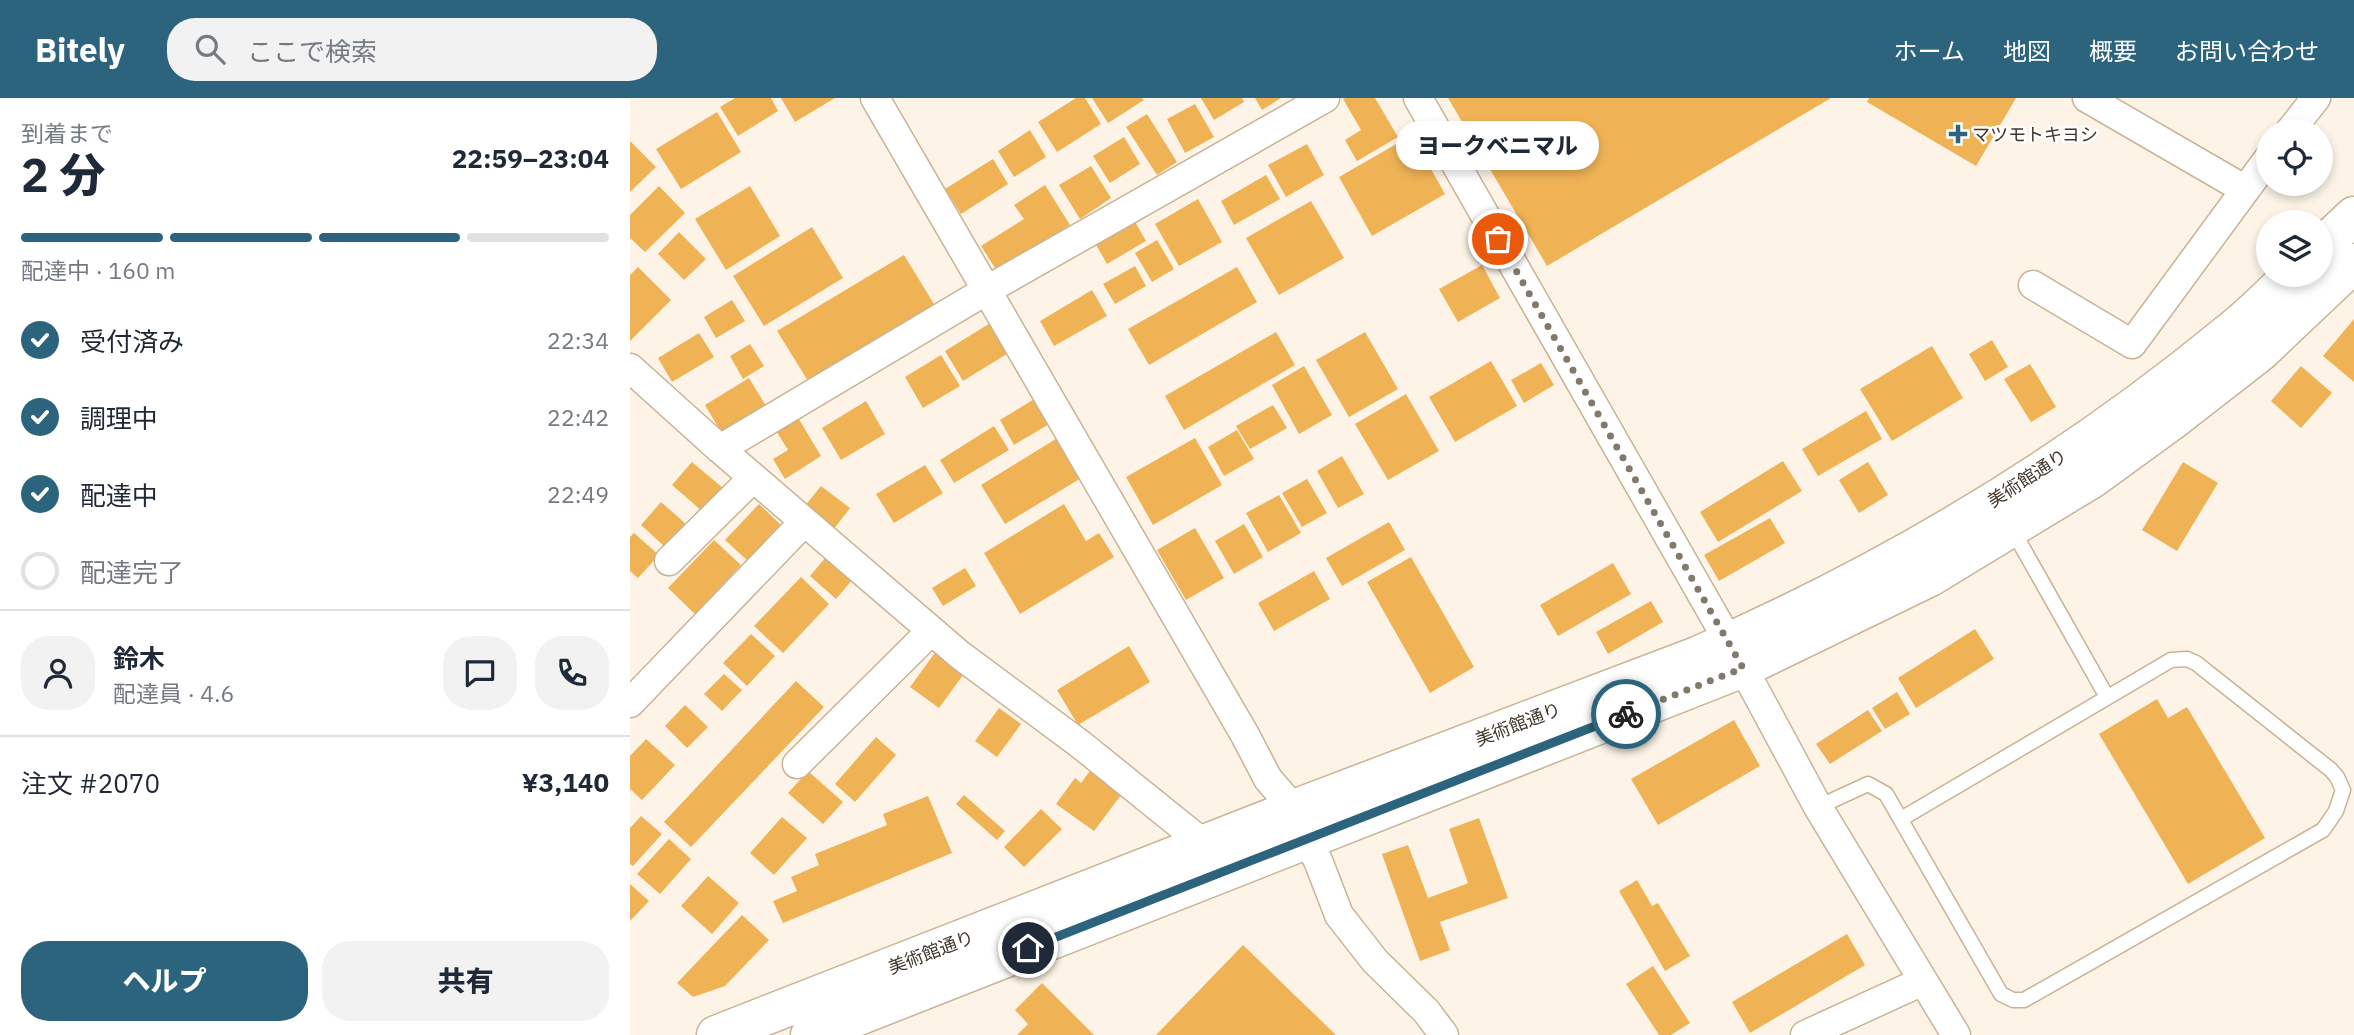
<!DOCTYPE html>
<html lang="ja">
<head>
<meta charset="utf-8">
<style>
  :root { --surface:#fff; --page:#f2f2f3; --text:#1f2937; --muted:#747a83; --line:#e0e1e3; --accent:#2c647e }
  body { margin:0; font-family:"IBM Plex Sans","Noto Sans JP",sans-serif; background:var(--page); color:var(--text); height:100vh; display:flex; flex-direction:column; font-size:26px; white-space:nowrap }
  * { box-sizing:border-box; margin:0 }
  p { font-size:23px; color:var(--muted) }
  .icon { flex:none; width:38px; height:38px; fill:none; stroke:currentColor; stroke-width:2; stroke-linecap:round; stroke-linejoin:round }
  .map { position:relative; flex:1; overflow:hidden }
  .sheet { display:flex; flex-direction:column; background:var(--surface); width:630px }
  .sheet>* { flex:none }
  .buttons { position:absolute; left:1626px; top:21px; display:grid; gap:14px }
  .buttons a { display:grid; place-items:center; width:77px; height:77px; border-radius:50%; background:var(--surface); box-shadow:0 4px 10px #0003; font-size:35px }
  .pin { position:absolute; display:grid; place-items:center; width:60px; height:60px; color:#fff; margin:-30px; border:4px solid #fff; border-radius:50%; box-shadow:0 2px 7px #0007 }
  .courier { position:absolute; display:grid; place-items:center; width:70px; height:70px; margin:-35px; border:5px solid #2c647e; border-radius:50%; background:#fff; color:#222; box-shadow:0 2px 9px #0007 }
  .bubble { position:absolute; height:49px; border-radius:24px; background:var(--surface); box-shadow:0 4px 10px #0003; font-size:23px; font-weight:800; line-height:49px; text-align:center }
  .overview em { font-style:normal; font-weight:800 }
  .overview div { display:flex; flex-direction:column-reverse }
  .overview { display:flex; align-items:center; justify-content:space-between; height:119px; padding:0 21px }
  h1 { font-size:46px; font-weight:800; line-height:52px }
  .bar { display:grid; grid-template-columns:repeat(4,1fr); gap:10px 7px; align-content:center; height:84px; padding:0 21px }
  .bar i { height:9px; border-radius:5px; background:var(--line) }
  .bar .active { background:var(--accent) }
  .bar p { grid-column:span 4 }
  .line { display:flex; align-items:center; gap:18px; padding:0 21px; border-top:2px solid var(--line) }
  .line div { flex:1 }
  .round { display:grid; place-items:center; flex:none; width:74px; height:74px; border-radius:28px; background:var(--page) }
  ol { padding:0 21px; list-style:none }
  li { display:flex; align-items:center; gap:21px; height:77px }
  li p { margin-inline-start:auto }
  li .icon { padding:7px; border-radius:50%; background:var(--accent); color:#fff; stroke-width:4 }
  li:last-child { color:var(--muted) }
  li i { width:38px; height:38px; border:4px solid var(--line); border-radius:50% }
  .action { display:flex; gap:14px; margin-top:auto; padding:14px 21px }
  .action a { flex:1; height:80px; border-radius:28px; background:var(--accent); color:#fff; font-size:28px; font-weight:800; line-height:80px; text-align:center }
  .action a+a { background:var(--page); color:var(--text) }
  header { display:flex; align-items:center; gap:42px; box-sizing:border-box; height:98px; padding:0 35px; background:var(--accent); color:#fff }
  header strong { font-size:33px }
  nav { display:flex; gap:38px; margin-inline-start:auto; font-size:24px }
  .search { width:490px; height:63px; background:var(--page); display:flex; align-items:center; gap:18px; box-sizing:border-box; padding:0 24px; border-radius:28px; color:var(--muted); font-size:26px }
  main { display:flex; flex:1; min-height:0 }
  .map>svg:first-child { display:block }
</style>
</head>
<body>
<header>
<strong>Bitely</strong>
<div class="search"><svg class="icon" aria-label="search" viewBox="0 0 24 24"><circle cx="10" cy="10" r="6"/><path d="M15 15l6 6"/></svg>ここで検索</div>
<nav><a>ホーム</a><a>地図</a><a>概要</a><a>お問い合わせ</a></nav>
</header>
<main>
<section class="sheet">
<div class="overview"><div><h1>2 分</h1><p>到着まで</p></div><em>22:59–23:04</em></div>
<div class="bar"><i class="active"></i><i class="active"></i><i class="active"></i><i></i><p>配達中 · 160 m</p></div>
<ol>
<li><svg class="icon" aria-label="check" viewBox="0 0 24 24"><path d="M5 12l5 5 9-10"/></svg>受付済み<p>22:34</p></li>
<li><svg class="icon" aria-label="check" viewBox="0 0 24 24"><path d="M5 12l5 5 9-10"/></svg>調理中<p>22:42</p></li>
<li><svg class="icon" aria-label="check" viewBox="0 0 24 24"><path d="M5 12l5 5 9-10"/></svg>配達中<p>22:49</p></li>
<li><i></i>配達完了</li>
</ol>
<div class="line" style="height:126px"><a class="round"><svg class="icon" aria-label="person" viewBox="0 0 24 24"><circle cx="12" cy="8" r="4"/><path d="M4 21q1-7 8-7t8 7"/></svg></a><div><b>鈴木</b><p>配達員 · 4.6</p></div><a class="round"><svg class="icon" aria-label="chat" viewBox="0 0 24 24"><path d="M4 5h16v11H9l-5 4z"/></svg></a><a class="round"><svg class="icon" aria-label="phone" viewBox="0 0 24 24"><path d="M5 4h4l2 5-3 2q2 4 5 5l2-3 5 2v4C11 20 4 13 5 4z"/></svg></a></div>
<div class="line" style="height:91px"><div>注文 #2070</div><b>¥3,140</b></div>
<div class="action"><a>ヘルプ</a><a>共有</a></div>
</section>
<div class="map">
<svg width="1724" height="937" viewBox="0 0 1724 937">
  <rect width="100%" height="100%" fill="#fdf4e7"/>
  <path fill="#efb356" d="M105 0H141L148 13 108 38 90 9Z
    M151 0H205L165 24Z
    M446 0H455L471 26 427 54 408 24Z
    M462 0H512L514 2 478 25Z
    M571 0H612L614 4 584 22Z
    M625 0H651L632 12Z
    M716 0H745L768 39 727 63 715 42 731 32 713 1Z
    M818 0H1201L917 168Z
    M1239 0H1386L1346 68 1237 4Z
    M565 6 584 39 555 55 537 21Z
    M87 14 111 54 51 91 26 51Z
    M517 16 547 64 527 77 496 29Z
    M400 32 416 59 384 79 368 53Z
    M782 37 815 96 742 138 709 79Z
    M494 39 510 66 480 85 463 58Z
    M0 43 26 69 0 94Z
    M677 46 694 77 656 99 638 67Z
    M363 61 378 86 331 116 315 91Z
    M461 68 481 100 450 121 429 87Z
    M636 77 650 101 604 127 591 103Z
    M415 87 440 127 367 173 351 148 394 121 384 107Z
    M29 88 55 115 15 154 0 140V117Z
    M120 88 150 138 96 172 65 121Z
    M568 101 592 144 549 168 525 126Z
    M681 103 714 160 649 197 616 140Z
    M504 122 516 143 477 166 465 145Z
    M182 129 213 180 134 228 103 178Z
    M49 134 76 161 54 182 28 156Z
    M527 142 544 171 522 184 505 155Z
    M274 157 304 206 178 283 147 233Z
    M852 167 870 200 828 224 809 191Z
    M505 168 516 188 485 206 473 186Z
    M8 169 41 202 0 243V177Z
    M607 169 627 204 519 267 498 231Z
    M462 192 477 218 424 248 410 223Z
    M102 202 115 223 86 240 74 219Z
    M1724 221V284L1693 258Z
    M362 224 380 254 333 283 315 253Z
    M646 234 665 267 554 332 535 298Z
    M735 234 768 291 719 319 686 262Z
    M69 235 84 259 42 284 28 260Z
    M1362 242 1378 269 1355 283 1339 256Z
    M120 246 134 268 113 281 100 258Z
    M1302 248 1333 300 1262 343 1230 291Z
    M311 257 330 288 293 310 275 279Z
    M861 263 887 308 825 344 799 299Z
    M911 265 924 287 894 305 881 282Z
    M1400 266 1426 309 1401 324 1374 281Z
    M674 268 702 317 669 336 642 287Z
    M1671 268 1702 295 1671 330 1641 303Z
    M119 280 138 311 94 339 75 307Z
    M776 296 809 353 758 382 725 326Z
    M406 300 421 325 384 347 370 322Z
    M236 303 255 336 211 362 192 330Z
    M643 307 657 330 620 351 606 328Z
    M1236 313 1252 341 1188 378 1172 351Z
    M167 318 191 358 155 381 143 361 158 352 145 331Z
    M364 328 379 352 324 385 310 362Z
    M607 332 624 361 594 378 578 349Z
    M429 339 453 379 375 426 351 387Z
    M565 340 592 387 523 427 496 379Z
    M712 358 734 396 708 410 687 373Z
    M1153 363 1172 393 1088 444 1070 414Z
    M62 364 93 390 73 414 42 387Z
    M1238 364 1258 397 1229 415 1209 382Z
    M1553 364 1588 385 1547 453 1512 432Z
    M295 367 313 395 264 425 246 396Z
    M677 381 697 415 672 429 652 395Z
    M191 388 220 410 203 432 174 409Z
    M649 397 671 435 638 454 616 415Z
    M31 404 56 426 36 450 11 427Z
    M129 406 152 428 118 463 95 442Z
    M434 406 456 443 469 435 484 459 390 516 354 455Z
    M1140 420 1155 445 1089 483 1074 457Z
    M759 424 775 452 712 488 696 460Z
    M614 426 633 459 604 476 585 443Z
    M565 430 594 480 556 502 527 452Z
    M4 435 29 457 8 480 0 473V439Z
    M84 442 111 467 65 516 38 490Z
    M196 459 223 481 206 501 180 478Z
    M781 459 844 569 800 595 737 484Z
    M983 465 1001 496 928 538 910 507Z
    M335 470 346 488 313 508 302 490Z
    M684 473 700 501 644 533 628 505Z
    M171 479 199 506 153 555 124 528Z
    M1021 503 1033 524 978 556 966 534Z
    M1345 531 1364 561 1286 610 1268 580Z
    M121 536 145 558 117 588 93 565Z
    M499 548 520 584 448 627 427 592Z
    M307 552 336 573 309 610 280 589Z
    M94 576 112 592 92 613 74 596Z
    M166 583 194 609 61 749 34 724Z
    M1267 594 1280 616 1255 631 1242 610Z
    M1527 601 1538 620 1557 609 1635 740 1558 786 1469 636Z
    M55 607 78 629 57 650 35 628Z
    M369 610 391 626 367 659 345 643Z
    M1238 612 1252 633 1200 666 1186 646Z
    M1104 622 1130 668 1028 727 1001 681Z
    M246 639 266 657 225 704 205 686Z
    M16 641 45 667 12 702 0 691V658Z
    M462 670 494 693 464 733 426 706 445 680 451 685Z
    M178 673 213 704 193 726 158 695Z
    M334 697 375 733 367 742 326 706Z
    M298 698 322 755 153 825 143 803 167 793 161 779 189 767 185 756 257 727 253 716Z
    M411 711 432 731 394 769 374 749Z
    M11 718 32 736 3 768 0 766V730Z
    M152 719 177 740 144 777 120 755Z
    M849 720 878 800 810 824 820 852 790 863 752 756 778 747 798 800 836 786 838 785 819 731Z
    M39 741 61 761 30 796 7 776Z
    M78 778 109 805 82 836 51 808Z
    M1007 782 1022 808 1028 805 1060 858 1035 873 989 793Z
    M0 786 19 803 0 823Z
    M112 817 139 842 95 888 63 899 47 885Z
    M1217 836 1235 867 1120 935 1102 904Z
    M613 847 706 937H526Z
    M1023 868 1060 925 1041 937H1029L996 886Z
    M412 885 464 937H387L398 926 385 912Z"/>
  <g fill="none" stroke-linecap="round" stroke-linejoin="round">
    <g stroke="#c9b395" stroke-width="17">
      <path id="lane" d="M1382 431 1477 599
        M1188 709 1238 686 1256 696 1371 896 1383 902H1394L1693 732 1706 713 1713 692 1707 679 1701 672 1566 565 1557 561 1541 562 1271 721"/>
    </g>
    <g stroke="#c9b395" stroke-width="31">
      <path id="street" d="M245 0 615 637 638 681 664 711 689 765 709 817 745 863 796 913 814 937
        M788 0 1099 544 1188 709 1326 937
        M1457 0 1614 91
        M1660 33 1686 0
        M1403 187 1502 246 1638 61
        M0 270 90 351 330 557 450 646 574 746
        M90 351 357 192 695 0
        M39 463 123 380
        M0 605 174 424
        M167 666 301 533
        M1175 937 1293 883"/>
    </g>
    <g stroke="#c9b395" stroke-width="41">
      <path id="secondary" d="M1690 150 1724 118
        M86 937 664 711 1067 558C1258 475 1440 366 1600 234 1622 217 1642 196 1662 177
        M180 937 1113 570 1300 479 1463 380 1540 324 1630 254 1724 165"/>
    </g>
    <use href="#lane" stroke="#fff" stroke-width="14"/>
    <use href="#street" stroke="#fff" stroke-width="28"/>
    <use href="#secondary" stroke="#fff" stroke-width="38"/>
  </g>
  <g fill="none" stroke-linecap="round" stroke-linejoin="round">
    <path stroke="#82796d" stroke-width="7" stroke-dasharray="0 12.6" d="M868 141 1113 570 996 616"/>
    <path stroke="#2c647e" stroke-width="9" d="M398 850 996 616"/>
  </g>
  <path fill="#2c647e" stroke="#fff" stroke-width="2.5" d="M1324.5 25.5h7v7h7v7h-7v7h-7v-7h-7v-7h7z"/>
  <g text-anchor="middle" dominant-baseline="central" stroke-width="5" stroke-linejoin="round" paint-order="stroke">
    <g font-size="18" fill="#40372b" stroke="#fff" text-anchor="start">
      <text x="1342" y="36">マツモトキヨシ</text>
    </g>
    <g font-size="18" fill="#40372b" stroke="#fff">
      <text transform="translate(1397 380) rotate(-33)">美術館通り</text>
      <text transform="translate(888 626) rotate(-21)">美術館通り</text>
      <text transform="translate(301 854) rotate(-21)">美術館通り</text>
    </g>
  </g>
</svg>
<div class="buttons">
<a><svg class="icon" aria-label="locate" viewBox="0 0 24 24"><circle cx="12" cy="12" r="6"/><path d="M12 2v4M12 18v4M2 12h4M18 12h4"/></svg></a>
<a><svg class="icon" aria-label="layers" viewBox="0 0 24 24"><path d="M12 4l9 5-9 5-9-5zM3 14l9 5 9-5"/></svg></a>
</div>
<div class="pin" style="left:868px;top:141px;background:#ea580c"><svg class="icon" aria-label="bag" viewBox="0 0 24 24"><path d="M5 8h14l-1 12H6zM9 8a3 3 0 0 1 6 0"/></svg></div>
<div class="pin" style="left:398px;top:850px;background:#1f2937"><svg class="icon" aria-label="home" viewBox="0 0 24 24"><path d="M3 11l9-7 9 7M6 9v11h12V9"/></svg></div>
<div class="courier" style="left:996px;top:616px"><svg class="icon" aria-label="bike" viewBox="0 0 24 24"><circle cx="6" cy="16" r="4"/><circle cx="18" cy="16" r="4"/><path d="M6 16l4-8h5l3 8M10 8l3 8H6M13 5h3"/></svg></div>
<div class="bubble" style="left:766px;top:23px;width:203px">ヨークベニマル</div>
</div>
</main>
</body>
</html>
